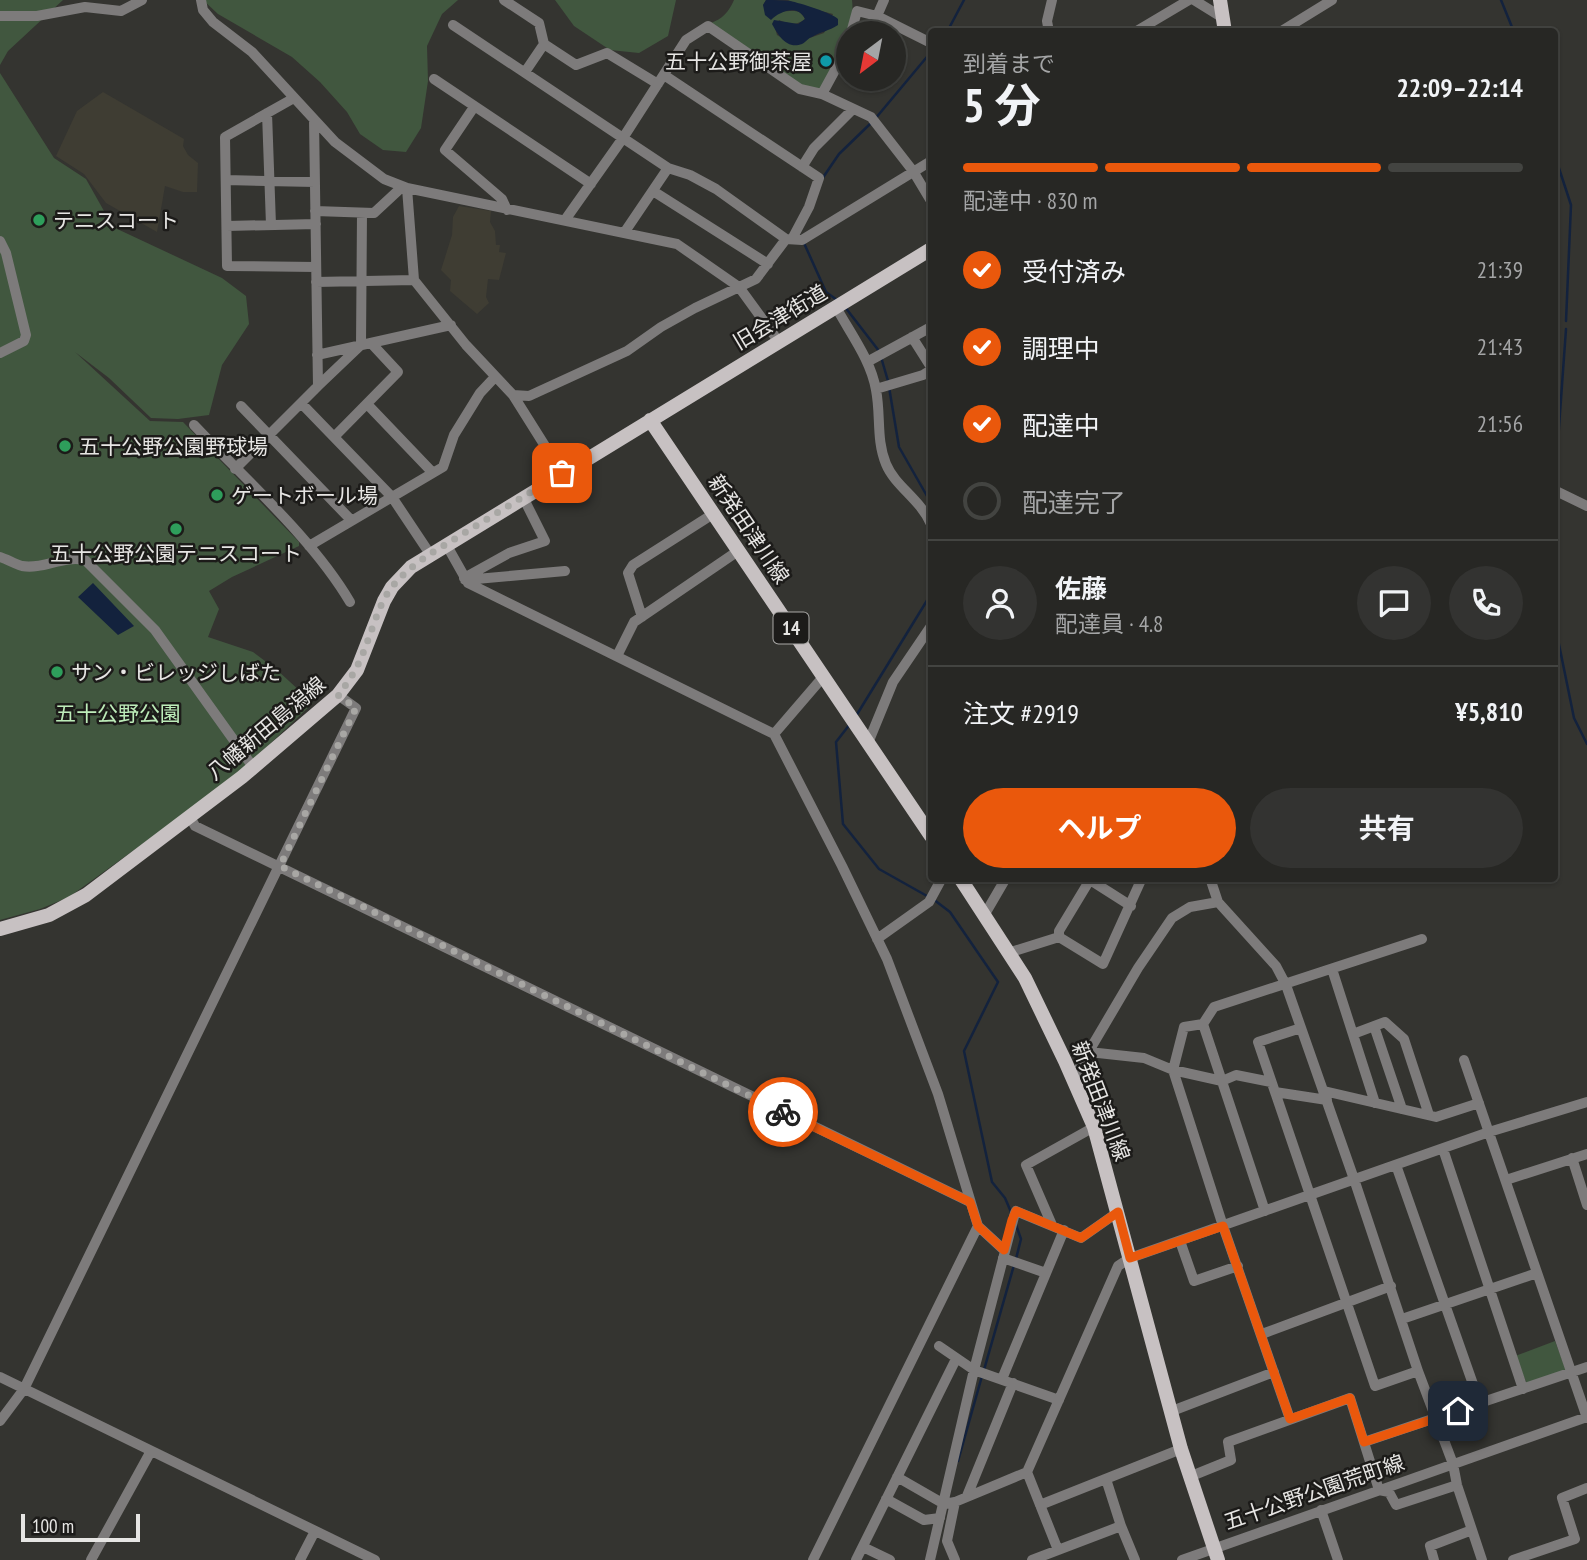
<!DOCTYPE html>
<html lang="ja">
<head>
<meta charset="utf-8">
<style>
  :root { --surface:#272724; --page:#333331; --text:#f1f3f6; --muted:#a4a5a6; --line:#434441; --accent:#ea580c }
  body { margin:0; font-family:"PT Sans Narrow","Noto Sans JP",sans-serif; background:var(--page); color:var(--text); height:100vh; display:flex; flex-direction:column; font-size:26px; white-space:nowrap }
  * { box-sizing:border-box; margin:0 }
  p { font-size:23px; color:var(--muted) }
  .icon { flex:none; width:38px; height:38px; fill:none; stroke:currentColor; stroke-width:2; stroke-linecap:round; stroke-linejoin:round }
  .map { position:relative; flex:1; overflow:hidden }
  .details { position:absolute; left:928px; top:28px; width:630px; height:854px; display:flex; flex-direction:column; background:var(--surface); border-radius:7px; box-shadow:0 2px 5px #0004,0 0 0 2px var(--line) }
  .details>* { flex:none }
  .needle { width:46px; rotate:212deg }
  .fabs { position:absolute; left:836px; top:21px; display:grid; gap:14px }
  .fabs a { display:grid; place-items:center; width:70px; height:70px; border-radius:50%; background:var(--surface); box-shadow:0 2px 5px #0004,0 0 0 2px var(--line); font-size:35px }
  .scale { position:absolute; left:21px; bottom:18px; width:119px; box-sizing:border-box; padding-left:7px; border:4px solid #e6e5e3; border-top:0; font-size:19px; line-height:24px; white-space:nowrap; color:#e6e5e3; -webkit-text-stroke:5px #1c1b19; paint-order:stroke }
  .pin { position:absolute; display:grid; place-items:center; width:60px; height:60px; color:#fff; margin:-30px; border-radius:14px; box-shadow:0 4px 10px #0006 }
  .courier { position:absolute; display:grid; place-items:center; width:70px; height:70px; margin:-35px; border:5px solid #ea580c; border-radius:50%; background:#fff; color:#222; box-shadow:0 2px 9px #0007 }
  .head em { font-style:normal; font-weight:700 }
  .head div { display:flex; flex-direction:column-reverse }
  .head { display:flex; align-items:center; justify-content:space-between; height:119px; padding:0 35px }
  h1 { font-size:46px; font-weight:700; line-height:52px }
  .bar { display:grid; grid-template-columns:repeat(4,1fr); gap:10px 7px; align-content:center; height:84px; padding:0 35px }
  .bar i { height:9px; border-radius:5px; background:var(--line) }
  .bar .current { background:var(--accent) }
  .bar p { grid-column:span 4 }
  .line { display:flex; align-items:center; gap:18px; padding:0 35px; border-top:2px solid var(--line) }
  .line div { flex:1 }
  .round { display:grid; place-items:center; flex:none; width:74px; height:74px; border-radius:37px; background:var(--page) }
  ol { padding:0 35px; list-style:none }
  li { display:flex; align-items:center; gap:21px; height:77px }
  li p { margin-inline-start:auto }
  li .icon { padding:7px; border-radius:50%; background:var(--accent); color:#fff; stroke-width:4 }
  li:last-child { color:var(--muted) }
  li i { width:38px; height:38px; border:4px solid var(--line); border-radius:50% }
  .cta { display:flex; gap:14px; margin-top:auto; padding:14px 35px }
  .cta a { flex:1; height:80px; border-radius:42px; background:var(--accent); color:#fff; font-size:28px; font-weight:700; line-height:80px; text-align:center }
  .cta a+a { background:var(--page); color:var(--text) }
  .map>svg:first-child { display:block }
</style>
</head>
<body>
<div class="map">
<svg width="1587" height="1560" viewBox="0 0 1587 1560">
  <rect width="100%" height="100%" fill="#343430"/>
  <path fill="#3f3d33" d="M103 92 184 139 183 146 188 155 198 163 197 192H183L165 186 157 232 106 203 84 174 56 156 77 111Z
    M459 206 491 211 490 222 495 231 496 245H500L499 252 506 253 499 280 488 279 486 297 489 303 477 314 450 291 451 280 441 270 452 235 453 217Z"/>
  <path fill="#41573f" d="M0 0H63L8 51 0 65Z
    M203 0H458L442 14 427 46 428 81 421 128 406 152 383 150 360 134 347 112 320 82 292 57 218 14Z
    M555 0H676L668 36 639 53 610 50 574 26Z
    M734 0H766L763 5C769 8 776 11 782 11 794 12 799 8 805 19 797 26 788 24 779 20L775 28 777 35 792 44 824 33 833 14 802 6 788 0H852C856 32 835 63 820 90L800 85 711 23C722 19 729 12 734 0Z
    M0 73 54 158 86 179 113 227 222 278 246 296 249 324 222 365 209 415 178 419 151 418 109 378 75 352 150 421 183 422 299 542V546L232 577 209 591 219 609 208 637 253 652 277 670 313 703 235 777 69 897 40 909 0 920Z
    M1555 1341 1566 1370 1527 1384 1515 1356Z"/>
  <path fill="#13223d" d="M766 0C774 0 783 0 790 1 800 3 832 13 838 19V25C829 31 820 32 812 37 808 38 806 42 802 44 787 50 778 35 772 24L774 20 798 24 805 19C798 4 780 11 771 20L765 15 763 5Z
    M93 583 134 626 118 635 78 597Z"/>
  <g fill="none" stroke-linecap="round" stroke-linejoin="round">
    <path stroke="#13223d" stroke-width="2.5" d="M1501 0 1514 32
      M947 32 964 0
      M875 119 931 52
      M1554 153 1571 205 1566 321
      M822 179 839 154 870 124
      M804 243 826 292 837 300
      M845 307 879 351
      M881 357 888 381
      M889 387 899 447 931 503
      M1555 483 1566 329
      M1554 620 1574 718 1587 744
      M856 716 931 594
      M850 724 836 742 843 824 879 869 927 896
      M933 899 950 912 998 982 964 1051 992 1182 1005 1198 1011 1212
      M1016 1259 1021 1239 1016 1225
      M984 1370 1014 1265
      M958 1461 982 1376"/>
    <path stroke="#7d7b7b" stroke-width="10" d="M201 0 203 10 213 22 252 52 335 142 384 179 407 188 677 244 739 287 779 342
      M504 0 539 23 544 44 576 65 607 53 658 84
      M1194 0 1223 18
      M0 16H37L85 7 121 11 142 0
      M877 16 884 0
      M453 25 668 168 690 175 716 189 786 239 802 240 931 161
      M1049 32 1047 21 1052 0
      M1135 32 1189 0
      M1280 32 1332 0
      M851 33 857 11 877 16 931 43
      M525 72 544 44
      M664 75 819 178 809 207 792 239
      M434 79 591 184
      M822 94 846 50 849 40
      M294 98 225 137 227 266 316 267
      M474 107 445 150 502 199 507 210
      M267 113 271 225
      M802 167 814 148 853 109
      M226 180 315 182
      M407 188 414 280 466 345 513 395 562 473
      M653 191 768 264
      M315 211 374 213 402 187
      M565 220 623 138 686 40 708 26 800 89 822 94 871 117 913 171 931 201
      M227 226 316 224
      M624 233 668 168
      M0 241 6 253 26 335 24 341 0 353
      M316 282 414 280
      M836 307C850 333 871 360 876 390 881 415 876 440 886 464 895 486 921 500 931 524
      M912 337 931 367
      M317 355 451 325
      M867 362 931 327
      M318 386 361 345 362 213
      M876 389 923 375 931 370
      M513 395 529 396 627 351 661 327 695 308 756 279 786 239
      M301 403 392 497 430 554
      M367 404 433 473
      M241 406 351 520
      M194 425C245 479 313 539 350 602
      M334 437 398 372 371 343
      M235 469 318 386 314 119
      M1554 490 1587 506
      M446 544 468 583 774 734 842 866 887 959 938 1094 978 1226 1004 1250
      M309 546 443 467 454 435 480 393 495 377
      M0 557C7 559 14 564 22 566 43 570 63 555 85 560L155 630 253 767
      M464 578 509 553 545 541 523 497
      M465 580 565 571
      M642 617 628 573 633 565 713 514
      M617 656 634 622 738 551
      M774 734 823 677
      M868 743 893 682 931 626
      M190 817 195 826 970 1202
      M1087 878 1131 906
      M1091 878 1059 931V937L1103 964 1142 878
      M1210 878 1218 902 1276 966 1286 985 1354 1179 1418 1371 1453 1464 1457 1485 1482 1560
      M985 914 1006 878
      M877 939 929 902 942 878
      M1008 953 1059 937
      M1332 969 1375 1103
      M1203 1024 1265 1211
      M1374 1026 1402 1109
      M1301 1028 1258 1042 1375 1386 1418 1371
      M1353 1034 1385 1022 1404 1039 1429 1115
      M1089 1052 1144 1058 1173 1070 1222 1081 1236 1075 1271 1082
      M1464 1060 1587 1418
      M1072 1080 1138 968 1172 918 1190 907 1218 902
      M1324 1091 1436 1117 1479 1103
      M1275 1092 1327 1100
      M1443 1149 1523 1389
      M1572 1158 1587 1205
      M1396 1165 1480 1404
      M1506 1180 1587 1154
      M1052 1225 1026 1165 1094 1127
      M1180 1241 1194 1281 1238 1266
      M1003 1258 1046 1273
      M1402 1319 1537 1273
      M1262 1334 1391 1286
      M939 1346 974 1370 1059 1400
      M0 1377 375 1560
      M1002 1379 1064 1230
      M1172 1411 1274 1372
      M1290 1419 1223 1226 1173 1070 1184 1027 1203 1024 1214 1007 1422 939
      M0 1421 24 1389 356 708 338 695
      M1364 1442 1587 1367
      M1027 1472 1058 1550
      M897 1477 944 1504 955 1502 1027 1472 1118 1266 1130 1258 1489 1132 1587 1102
      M1189 1477 1231 1460 1228 1442 1350 1398 1379 1490 1389 1492 1396 1505 1457 1485
      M1106 1479 1121 1526
      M967 1496 1013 1383
      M886 1499 924 1520 940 1518
      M1040 1505 1181 1449
      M1321 1510 1338 1560
      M863 1547 890 1560
      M91 1560 151 1451
      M300 1560 315 1531
      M813 1560 978 1226
      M856 1560 956 1359
      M930 1560 974 1370 1015 1213 1016 1211 1081 1238 1118 1212
      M955 1560 947 1541 955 1502
      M1032 1560 1121 1526 1135 1560
      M1182 1560 1587 1417
      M1434 1560 1430 1546 1472 1530
      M1513 1560 1575 1539 1562 1498 1587 1488"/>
    <path stroke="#c7c1c2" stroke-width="14" d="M1220 0 1225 32
      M650 420 931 836
      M960 878 1025 978 1065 1061 1094 1127 1181 1449 1218 1560
      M0 929 49 915 86 895 242 777 338 695 357 670 384 601 392 587 411 567 931 249"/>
  </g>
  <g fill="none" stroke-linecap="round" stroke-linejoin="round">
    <path stroke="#a8a7a4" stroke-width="7" stroke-dasharray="0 12.6" d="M562 473 430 554C412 566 393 581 383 601 367 636 365 663 338 695L356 708 280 866 783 1112"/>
    <path stroke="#ea580c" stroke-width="9" d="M783 1112 970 1202 978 1226 1004 1250 1012 1220 1016 1211 1081 1238 1118 1212 1130 1258 1223 1226 1290 1419 1350 1398 1364 1442 1458 1411"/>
  </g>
  <circle fill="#0f9aa8" stroke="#1c1b19" stroke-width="2.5" cx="826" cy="61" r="7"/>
  <g fill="#2e9e5b" stroke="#1c1b19" stroke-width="2.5">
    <circle cx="39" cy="220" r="7"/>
    <circle cx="65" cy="446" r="7"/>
    <circle cx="217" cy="495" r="7"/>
    <circle cx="176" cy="529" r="7"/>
    <circle cx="57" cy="672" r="7"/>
  </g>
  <g text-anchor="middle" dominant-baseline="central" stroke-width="5" stroke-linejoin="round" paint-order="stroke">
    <rect fill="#1c1b19" stroke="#a9a8a6" stroke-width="2" x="773.5" y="612.5" width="35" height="31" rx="5"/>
    <g font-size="19" font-weight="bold" fill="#e6e5e3">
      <text x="791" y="628">14</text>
    </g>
    <g font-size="21" fill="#e6e5e3" stroke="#1c1b19" text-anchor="start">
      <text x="812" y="61" text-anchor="end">五十公野御茶屋</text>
      <text x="53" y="220">テニスコート</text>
      <text x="79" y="446">五十公野公園野球場</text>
      <text x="231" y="495">ゲートボール場</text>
      <text x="176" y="553" text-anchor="middle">五十公野公園テニスコート</text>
      <text x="71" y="672">サン・ビレッジしばた</text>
    </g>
    <g font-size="21" fill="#e6e5e3" stroke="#1c1b19">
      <text transform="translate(780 317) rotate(-31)">旧会津街道</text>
      <text transform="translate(749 529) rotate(56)">新発田津川線</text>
      <text transform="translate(266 728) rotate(-40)">八幡新田島潟線</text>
      <text transform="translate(1101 1101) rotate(69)">新発田津川線</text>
      <text transform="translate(1314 1492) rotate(-19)">五十公野公園荒町線</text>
    </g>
    <g font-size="21" fill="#bdecb9" stroke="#1c1b19">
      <text x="118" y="713">五十公野公園</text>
    </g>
  </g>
</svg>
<div class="fabs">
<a><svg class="needle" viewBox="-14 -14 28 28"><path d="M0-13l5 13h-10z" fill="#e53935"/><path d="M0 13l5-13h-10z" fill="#a4a5a6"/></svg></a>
</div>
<div class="scale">100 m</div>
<div class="pin" style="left:562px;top:473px;background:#ea580c"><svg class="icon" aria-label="bag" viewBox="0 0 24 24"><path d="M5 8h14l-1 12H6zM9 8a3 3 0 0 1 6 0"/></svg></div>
<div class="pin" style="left:1458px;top:1411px;background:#1f2937"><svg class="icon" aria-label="home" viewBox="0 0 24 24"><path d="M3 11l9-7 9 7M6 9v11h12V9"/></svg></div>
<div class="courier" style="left:783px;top:1112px"><svg class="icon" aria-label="bike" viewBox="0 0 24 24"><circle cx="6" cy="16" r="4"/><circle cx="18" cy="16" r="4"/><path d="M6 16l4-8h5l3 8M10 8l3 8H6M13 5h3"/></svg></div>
<section class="details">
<div class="head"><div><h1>5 分</h1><p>到着まで</p></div><em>22:09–22:14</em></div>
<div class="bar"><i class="current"></i><i class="current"></i><i class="current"></i><i></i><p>配達中 · 830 m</p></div>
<ol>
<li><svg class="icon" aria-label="check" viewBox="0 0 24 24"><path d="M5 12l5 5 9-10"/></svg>受付済み<p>21:39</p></li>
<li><svg class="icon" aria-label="check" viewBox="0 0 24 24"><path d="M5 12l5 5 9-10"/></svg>調理中<p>21:43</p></li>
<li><svg class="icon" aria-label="check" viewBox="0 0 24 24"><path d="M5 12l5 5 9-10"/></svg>配達中<p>21:56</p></li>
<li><i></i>配達完了</li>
</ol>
<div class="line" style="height:126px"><a class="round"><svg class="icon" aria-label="person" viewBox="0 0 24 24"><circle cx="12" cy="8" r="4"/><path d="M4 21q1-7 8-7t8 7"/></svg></a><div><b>佐藤</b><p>配達員 · 4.8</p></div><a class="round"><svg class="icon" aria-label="chat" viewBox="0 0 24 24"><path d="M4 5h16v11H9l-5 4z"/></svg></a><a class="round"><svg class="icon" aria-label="phone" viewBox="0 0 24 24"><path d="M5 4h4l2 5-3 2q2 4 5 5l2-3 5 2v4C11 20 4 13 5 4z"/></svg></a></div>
<div class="line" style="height:91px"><div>注文 #2919</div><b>¥5,810</b></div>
<div class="cta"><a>ヘルプ</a><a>共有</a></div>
</section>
</div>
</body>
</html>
